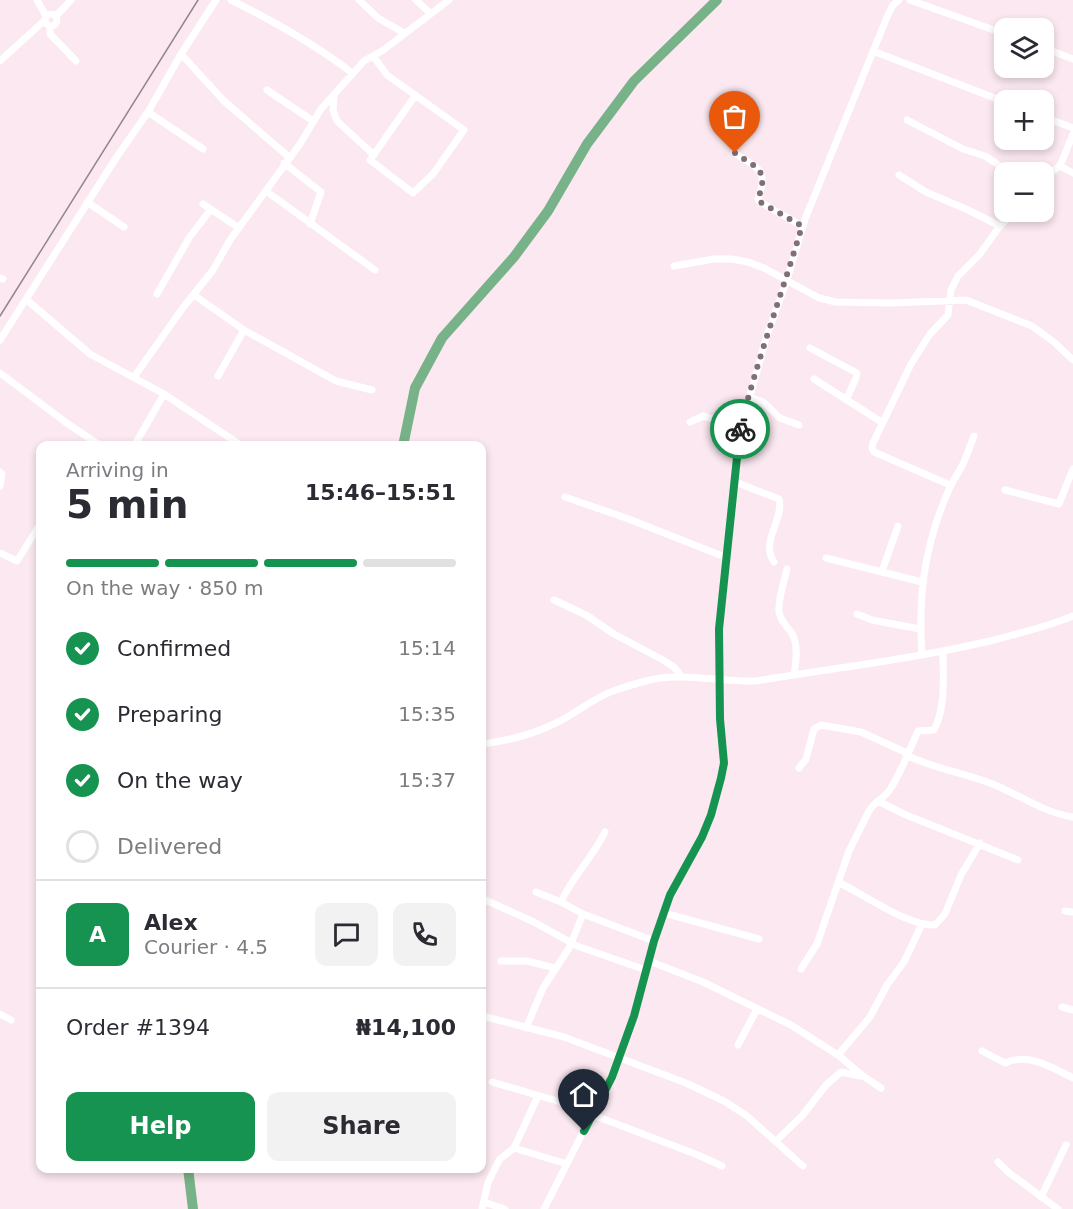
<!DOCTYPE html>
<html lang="en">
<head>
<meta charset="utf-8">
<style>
  :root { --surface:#fff; --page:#f2f2f3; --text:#2b2b33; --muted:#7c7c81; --line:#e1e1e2; --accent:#169350 }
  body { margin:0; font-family:"DejaVu Sans",sans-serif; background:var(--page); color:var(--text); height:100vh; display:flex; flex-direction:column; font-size:22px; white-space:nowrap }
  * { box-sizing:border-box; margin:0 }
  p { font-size:20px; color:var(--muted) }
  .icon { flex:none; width:33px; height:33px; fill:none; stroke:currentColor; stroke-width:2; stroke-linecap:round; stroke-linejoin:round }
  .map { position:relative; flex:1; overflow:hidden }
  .details { position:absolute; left:36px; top:441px; width:450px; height:732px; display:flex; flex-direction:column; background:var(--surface); border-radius:12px; box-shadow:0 3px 9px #0003 }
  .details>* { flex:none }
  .tools { position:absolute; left:994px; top:18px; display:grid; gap:12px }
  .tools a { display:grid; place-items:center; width:60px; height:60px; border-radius:12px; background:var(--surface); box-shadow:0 3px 9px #0003; font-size:30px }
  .pin { position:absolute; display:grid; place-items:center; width:51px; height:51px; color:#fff; margin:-62px -26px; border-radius:50% 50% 50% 0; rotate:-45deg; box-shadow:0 0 6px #0007 }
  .pin .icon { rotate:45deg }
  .courier { position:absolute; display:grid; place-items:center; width:60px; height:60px; margin:-30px; border:4px solid #169350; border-radius:50%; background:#fff; color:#222; box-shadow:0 2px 8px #0007 }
  .head em { font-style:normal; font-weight:700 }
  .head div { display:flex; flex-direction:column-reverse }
  .head { display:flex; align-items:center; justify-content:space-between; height:102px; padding:0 30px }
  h1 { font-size:39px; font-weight:700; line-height:45px }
  .bar { display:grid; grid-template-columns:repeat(4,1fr); gap:9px 6px; align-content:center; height:72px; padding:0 30px }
  .bar i { height:8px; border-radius:4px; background:var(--line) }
  .bar .selected { background:var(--accent) }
  .bar p { grid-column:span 4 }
  .line { display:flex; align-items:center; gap:15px; padding:0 30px; border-top:2px solid var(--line) }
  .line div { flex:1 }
  .round { display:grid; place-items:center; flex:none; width:63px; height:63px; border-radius:12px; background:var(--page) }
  ol { padding:0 30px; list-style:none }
  li { display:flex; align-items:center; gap:18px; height:66px }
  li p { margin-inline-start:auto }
  li .icon { padding:6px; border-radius:50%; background:var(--accent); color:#fff; stroke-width:4 }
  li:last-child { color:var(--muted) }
  li i { width:33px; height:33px; border:3px solid var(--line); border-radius:50% }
  .primary-button { display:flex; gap:12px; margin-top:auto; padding:12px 30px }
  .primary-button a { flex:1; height:69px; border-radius:12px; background:var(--accent); color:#fff; font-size:24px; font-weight:700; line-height:69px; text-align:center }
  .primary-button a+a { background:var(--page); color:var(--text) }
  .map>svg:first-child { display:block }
</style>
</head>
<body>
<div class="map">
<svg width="1073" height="1209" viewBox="0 0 1073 1209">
  <rect width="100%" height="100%" fill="#fbe8f0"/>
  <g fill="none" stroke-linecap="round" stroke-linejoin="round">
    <path stroke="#78b289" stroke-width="10" d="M403 446 415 388 442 338 514 257 548 211 587 144 634 81 717 0
      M188 1168 193 1209"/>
    <path stroke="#fff" stroke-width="7" d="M37 0 46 16
      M231 0C273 21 315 44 352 73
      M359 0 378 18 404 33
      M416 0 430 13
      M910 0 1005 34
      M45 20a6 6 0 1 1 12 0a6 6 0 1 1-12 0Z
      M56 16 71 0
      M50 27V34L76 61
      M1044 48 1073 59
      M873 51 1005 102
      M181 54 223 100 290 158
      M373 56 387 75 464 130 433 174 413 193 370 160 415 96
      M0 61 45 20
      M267 90 313 121
      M334 97 333 110 337 121 374 155
      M148 112 203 149
      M1044 117 1073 128
      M907 120 963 149 985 156 1009 172
      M1073 134 1060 166 1073 173
      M735 153C758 169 769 169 758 199L760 202 802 226
      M284 163 321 192 310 224
      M1040 172 1054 170 1060 166
      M899 175 926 192 966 209 1000 226
      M266 191 375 270
      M87 202 124 227
      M203 204 239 228
      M674 266 714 259H732L748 262 764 268 819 298 836 302 891 303 966 300 1032 326 1054 342 1073 360
      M0 278 3 279
      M157 294 189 238 211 209
      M194 295 244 330 336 381 372 390
      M27 300 90 354 164 394 242 446
      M0 340 116 158 148 112 181 54 216 0
      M810 348 857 373 856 378 846 400
      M0 373 68 424 101 446
      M218 376 244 330
      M134 377 182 309 213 270 230 240 300 144 321 109 364 61 382 51 449 0
      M814 379 883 423
      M750 397 763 402 780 418 799 425
      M690 422 703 416 741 428
      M134 446 164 394
      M0 472 2 474 0 486
      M735 482 779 499C784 520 760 542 774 562
      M950 485 874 452 872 448 873 443 911 364 930 334 948 315 951 290 958 276 979 255 1000 226 1014 212
      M1005 490 1059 504 1073 469
      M565 497 626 518 725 557
      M0 553 17 561 39 526
      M826 558 922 582
      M787 569C784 582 778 598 779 612 781 622 786 625 791 632 799 644 796 662 794 675
      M882 571 898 526
      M554 600 586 615 614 634 663 660 674 667 682 677
      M857 614 872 620 920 629
      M922 655C918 597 924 548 947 494 951 484 957 475 962 466 967 456 970 446 974 436
      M482 744C506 741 534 734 556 723 577 713 594 697 616 690 634 684 655 677 674 677 702 676 729 682 756 681 834 668 913 659 990 641 1018 634 1046 627 1073 616
      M906 755C934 769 966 773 995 785 1021 796 1045 813 1073 817
      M799 768 806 759 814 729 821 725 861 732 907 753
      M878 801 904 814 1018 860
      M838 882C863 894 907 926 935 925L945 914 961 875 980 843
      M536 892 561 902 583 914 654 941
      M483 899 534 922 577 946 646 970
      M561 902C572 877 593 857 605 832
      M1065 911 1073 912
      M664 913 759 939
      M501 961H527L555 968
      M649 961 703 982 791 1025 838 1055 863 1076 881 1088
      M801 969 817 944 849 851 869 811C874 802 883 799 889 791 901 773 909 751 918 731L934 730C946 707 943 677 943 652
      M1062 1007 1073 1010
      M0 1014 11 1020
      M482 1016 564 1037 686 1083 724 1101 747 1116 803 1166
      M526 1028 543 988 569 948 583 914
      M738 1045 757 1009
      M982 1051 1005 1063C1028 1052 1053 1068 1073 1078
      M838 1055 870 1017 887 985 904 962 922 924
      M492 1082 578 1107 593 1115 698 1155 722 1166
      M776 1141 802 1116 826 1085 841 1072 860 1076
      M514 1148 567 1164
      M998 1162 1008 1172 1058 1209
      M1041 1197 1066 1145
      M484 1202 505 1209
      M482 1209 488 1183 494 1170 500 1159 514 1148 538 1096
      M544 1209 611 1077 634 1016 654 941 670 895 702 837 711 815 724 763 720 719 719 629 741 428 767 335 787 280 805 219 887 17 893 5 899 0"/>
    <path stroke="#94858b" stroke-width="1.5" d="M0 316 198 0"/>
  </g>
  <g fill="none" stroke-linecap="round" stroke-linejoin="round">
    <path stroke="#7f7076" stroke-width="6" stroke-dasharray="0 10.8" d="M735 153C758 169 769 169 758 199L760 202 802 226C782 294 757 360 740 429"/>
    <path stroke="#169350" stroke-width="8" d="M584 1131 612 1077 634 1016 654 941 670 895 702 837 711 815 721 778 724 763 720 719 719 629 740 429"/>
  </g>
</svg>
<div class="tools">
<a><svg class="icon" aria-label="layers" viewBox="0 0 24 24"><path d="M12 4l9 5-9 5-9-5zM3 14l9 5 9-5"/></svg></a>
<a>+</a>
<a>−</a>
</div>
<div class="pin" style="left:735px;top:153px;background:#ea580c"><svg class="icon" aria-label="bag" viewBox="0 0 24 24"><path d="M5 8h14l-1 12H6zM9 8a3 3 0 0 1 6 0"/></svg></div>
<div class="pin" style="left:584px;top:1131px;background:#1f2937"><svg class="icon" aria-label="home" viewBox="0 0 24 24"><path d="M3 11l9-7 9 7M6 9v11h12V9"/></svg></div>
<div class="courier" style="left:740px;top:429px"><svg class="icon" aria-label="bike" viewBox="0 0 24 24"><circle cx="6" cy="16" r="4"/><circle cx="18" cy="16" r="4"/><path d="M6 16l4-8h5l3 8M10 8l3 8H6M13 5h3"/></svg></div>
<section class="details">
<div class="head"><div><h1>5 min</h1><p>Arriving in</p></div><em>15:46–15:51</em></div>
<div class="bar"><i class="selected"></i><i class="selected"></i><i class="selected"></i><i></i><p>On the way · 850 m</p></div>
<ol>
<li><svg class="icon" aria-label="check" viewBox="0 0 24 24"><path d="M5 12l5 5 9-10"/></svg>Confirmed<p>15:14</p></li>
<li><svg class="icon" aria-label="check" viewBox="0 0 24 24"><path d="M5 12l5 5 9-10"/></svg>Preparing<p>15:35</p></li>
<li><svg class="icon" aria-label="check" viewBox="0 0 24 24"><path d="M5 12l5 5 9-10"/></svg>On the way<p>15:37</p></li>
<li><i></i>Delivered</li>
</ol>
<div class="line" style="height:108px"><b class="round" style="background:var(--accent);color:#fff">A</b><div><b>Alex</b><p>Courier · 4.5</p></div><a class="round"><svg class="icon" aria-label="chat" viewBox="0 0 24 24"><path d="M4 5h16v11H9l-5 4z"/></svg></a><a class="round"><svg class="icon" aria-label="phone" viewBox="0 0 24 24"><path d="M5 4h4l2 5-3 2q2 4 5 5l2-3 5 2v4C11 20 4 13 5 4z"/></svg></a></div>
<div class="line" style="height:78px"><div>Order #1394</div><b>₦14,100</b></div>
<div class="primary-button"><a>Help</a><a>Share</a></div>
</section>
</div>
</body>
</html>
